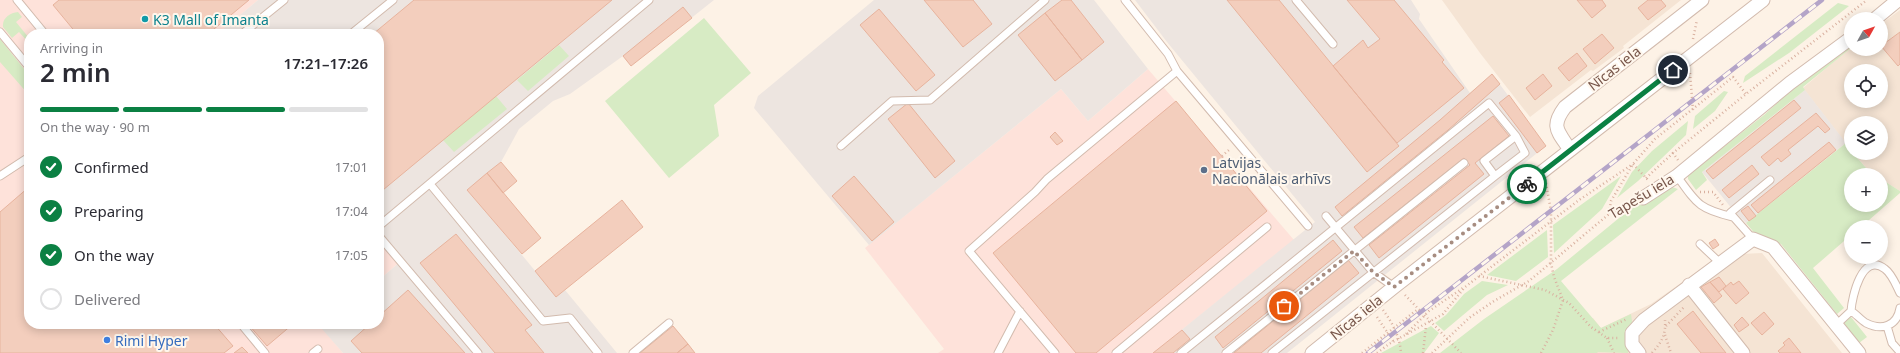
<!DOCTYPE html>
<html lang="en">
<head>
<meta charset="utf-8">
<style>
  :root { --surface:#fff; --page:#f2f2f3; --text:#2b2b33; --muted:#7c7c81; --line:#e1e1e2; --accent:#0b8043 }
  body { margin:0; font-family:"Noto Sans",sans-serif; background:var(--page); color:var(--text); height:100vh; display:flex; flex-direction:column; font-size:15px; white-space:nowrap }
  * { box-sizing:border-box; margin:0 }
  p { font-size:13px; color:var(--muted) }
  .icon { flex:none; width:22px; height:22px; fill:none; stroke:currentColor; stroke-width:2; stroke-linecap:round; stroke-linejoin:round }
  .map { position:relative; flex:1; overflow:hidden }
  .sheet { position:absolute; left:24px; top:29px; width:360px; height:300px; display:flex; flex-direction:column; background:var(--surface); border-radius:16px; box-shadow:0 2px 10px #0003 }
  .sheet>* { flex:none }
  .needle { width:26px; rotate:50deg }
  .controls { position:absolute; left:1844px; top:12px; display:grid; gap:8px }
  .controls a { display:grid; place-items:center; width:44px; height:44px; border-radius:50%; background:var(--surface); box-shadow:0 2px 10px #0003; font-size:20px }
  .pin { position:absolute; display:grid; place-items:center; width:34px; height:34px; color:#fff; margin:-17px; border:2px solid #fff; border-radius:50%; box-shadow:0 1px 4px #0007 }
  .courier { position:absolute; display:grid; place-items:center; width:40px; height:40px; margin:-20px; border:3px solid #0b8043; border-radius:50%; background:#fff; color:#222; box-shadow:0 1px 5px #0007 }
  .headline em { font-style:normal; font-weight:600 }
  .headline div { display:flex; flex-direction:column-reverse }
  .headline { display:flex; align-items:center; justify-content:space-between; height:68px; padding:0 16px }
  h1 { font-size:26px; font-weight:600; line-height:30px }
  .bar { display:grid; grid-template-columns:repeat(4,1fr); gap:6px 4px; align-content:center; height:48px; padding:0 16px }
  .bar i { height:5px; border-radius:3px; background:var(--line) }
  .bar .selected { background:var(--accent) }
  .bar p { grid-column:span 4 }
  ol { padding:0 16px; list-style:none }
  li { display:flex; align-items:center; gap:12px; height:44px }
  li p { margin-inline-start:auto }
  li .icon { padding:4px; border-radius:50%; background:var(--accent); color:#fff; stroke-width:4 }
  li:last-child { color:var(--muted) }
  li i { width:22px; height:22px; border:2px solid var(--line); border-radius:50% }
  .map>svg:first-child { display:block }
</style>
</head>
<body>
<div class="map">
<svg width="1900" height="353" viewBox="0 0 1900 353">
  <rect width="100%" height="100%" fill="#fdf2e6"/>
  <path fill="#f5e4d4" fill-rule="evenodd" d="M1442 0H1681L1623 46 1624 48 1593 71 1591 70 1530 117 1480 53Z
    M1900 10V191L1881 179V175H1876L1867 169 1853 153H1881V123H1851V150L1803 88 1851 47V49H1881V24ZM1851 71H1881V101H1851Z
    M1762 253 1842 353H1545L1593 318 1601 328 1651 304 1721 255Z"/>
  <path fill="#fee2da" d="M0 0H258L217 34H29V324H328L323 329 343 353H0Z
    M1148 69 1294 240 1153 353H938L944 349 865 248 1061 89 1088 121Z
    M379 232 402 260 379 280Z"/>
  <path fill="#ede5e0" d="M258 0H714L631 66 623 56 570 94 553 101 519 129 501 162 468 190 556 296 565 290 617 353H343L322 329 328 324H379V280L402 260 379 232V34H217Z
    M874 0H1094L1148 69 1088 121 1061 89 869 245 754 108 758 96Z
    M1135 0H1411L1420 14 1419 19 1470 93 1492 74 1546 146 1287 353H1153L1315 222 1167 42Z
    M1805 90 1846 143 1746 223 1733 210 1702 172Z"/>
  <path fill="#d7ebc4" d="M1838 3 1849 6 1789 53 1743 83 1745 76Z
    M18 12 22 17 16 22 29 38V43L19 32 12 38 3 27C2 18 10 13 18 12Z
    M704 18 751 73 714 105 719 136 669 178 605 101Z
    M0 39 29 75V95L0 62Z
    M559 45 569 56 528 91 517 80Z
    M1851 45V48L1803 87 1805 90 1702 172 1707 180 1696 190 1688 179V175L1764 115 1798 84Z
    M1724 91 1728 92 1715 111 1693 129 1695 116Z
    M496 96 507 109 454 152 443 140Z
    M1688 121 1686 135 1638 181 1617 198 1632 172 1652 151Z
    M1846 143 1851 150V153H1853L1867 169 1876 175H1851V205H1881V179L1900 191V193L1861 227H1851V235L1813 268 1844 308 1837 314 1781 244 1757 236 1746 223Z
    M1621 176 1602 209 1554 253 1553 225Z
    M1672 187 1678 189 1561 281 1601 328 1631 314 1633 328 1628 353 1598 352 1597 353H1440L1484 319 1557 269 1630 209Z
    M1547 230 1548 257 1516 281 1487 275Z
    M1482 281 1508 285 1487 295 1444 331 1435 323 1446 315 1464 294Z
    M1851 317 1867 337 1859 343 1844 323Z
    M1431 326 1439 333 1424 353H1381Z"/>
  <path fill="#f3cebd" stroke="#e7b39d" d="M59 0H249L208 34H77L53 5Z
    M414 0H612L383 190 379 185V34H373Z
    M924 0H973L992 24 963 47Z
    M1062 0H1071L1104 42 1082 60 1045 13Z
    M1227 0H1279L1399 146 1367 172Z
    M1347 0H1394L1444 60 1442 62 1464 88 1397 143 1333 66 1363 40 1368 48 1380 39Z
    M1577 0H1602L1606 6 1592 18Z
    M1648 0H1661L1666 6 1648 20 1638 8Z
    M683 7 692 18 631 66 623 56Z
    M879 9 935 75 916 91 860 25Z
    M1045 13 1082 60 1055 81 1018 35Z
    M1900 32V64L1898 66 1881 46Z
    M1602 34 1614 48 1595 64 1583 49Z
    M1577 53 1587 66 1569 81 1558 68Z
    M1492 74 1500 84 1448 130 1342 216 1335 207 1440 120Z
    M1543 74 1552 86 1535 100 1526 88Z
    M1509 95 1546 146 1537 153 1499 103Z
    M1794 100 1801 108 1713 179 1706 171Z
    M1176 101 1267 211 1096 353H1076L993 253Z
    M908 103 955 161 935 178 888 119Z
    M1816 113 1830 129 1825 133 1818 126 1788 150 1791 154 1781 162 1778 158 1769 166 1761 157Z
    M1493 116 1509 136 1475 163 1484 174 1379 258 1369 245 1470 165 1464 158 1363 238 1354 227Z
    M1055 132 1063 141 1057 145 1050 137Z
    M1829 142 1836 150 1758 213 1751 205Z
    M501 162 517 181 503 193 487 173Z
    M1752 165 1759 174 1729 198 1722 190Z
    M487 173 541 238 522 254 467 190Z
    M854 176 894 222 872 241 832 196Z
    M29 187V324H214L233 346 224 353H0V212Z
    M622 200 643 227 556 297 535 271Z
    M1748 206 1756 216 1749 221 1741 211Z
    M456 234 532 325 525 330 544 353H495L420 263Z
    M1715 239 1719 245 1713 249 1709 243Z
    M1333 240 1342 251 1223 348 1215 337Z
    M1348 260 1359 273 1261 353H1234Z
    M1719 277 1726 286 1719 292 1710 282Z
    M1739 281 1749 293 1736 304 1723 289 1731 282 1733 285Z
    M1710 282 1722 296 1714 303 1701 287Z
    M408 290 465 353H362L351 341 370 324H379V316Z
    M1693 311 1703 324 1726 353H1701L1677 324Z
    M1764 312 1774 324 1762 335 1751 323Z
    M1742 317 1749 325 1739 332 1734 325Z
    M248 324H293L267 346Z
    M673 326 688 344 677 353H640Z
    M1182 330 1190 339 1173 353H1153Z
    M1789 338 1801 353H1780L1778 351 1785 345 1783 343Z
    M688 344 695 353H677Z
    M242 347 248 353H234Z"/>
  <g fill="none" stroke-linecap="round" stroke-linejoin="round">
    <g stroke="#d2bbae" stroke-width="9">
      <path id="lane" d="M17 0 45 34
        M1125 0 1168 54 1177 71 1308 226
        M1296 0 1333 44
        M0 32 29 67
        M242 34 284 0
        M351 34 393 0
        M841 146 892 101 930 100 1045 0
        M0 176 29 157
        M1495 176 1525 153 1516 136
        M1677 176C1697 204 1699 209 1733 217
        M430 184 543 321 570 318 598 353
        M1326 216 1373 272 1394 287
        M379 226 649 0
        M379 236 478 353
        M1753 239 1730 213 1770 180
        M1700 244 1720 263
        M1851 311C1856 314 1861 320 1866 323 1882 331 1897 326 1900 308
        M241 324 265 353
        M1836 325 1851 311C1852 297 1862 251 1885 269 1892 274 1896 285 1900 293
        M1887 326 1892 343 1900 352
        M313 353 318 349
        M633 353 669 323
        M998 353 1020 311
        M1055 353 969 251 1035 192 1047 179 1177 71
        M1116 353 1267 227
        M1181 353 1489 103 1516 136 1484 161 1495 176 1272 353
        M1226 353 1464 163"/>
    </g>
    <g stroke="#d2bbae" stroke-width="15">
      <path id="street" d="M1875 19 1898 0
        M1570 150C1558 131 1550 127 1565 107L1702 0
        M1643 198 1677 176 1790 83 1851 38
        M1689 285 1743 353
        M1312 353 1394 287 1763 0
        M1639 353 1632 344V333L1644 320 1753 239 1773 247 1859 353"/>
    </g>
    <path stroke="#d9b1a0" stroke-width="2.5" stroke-dasharray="1 3" stroke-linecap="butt" d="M1693 39 1697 20
      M1690 73 1693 110
      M1222 156 1230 149
      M1678 160 1673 153 1746 94 1867 0
      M25 171 29 177
      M1646 178 1673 153
      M1700 192H1713L1723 205
      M1609 213 1611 201 1633 164 1655 139 1733 77 1746 94
      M1479 276 1545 290 1569 303 1591 327 1607 338H1619
      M1405 295 1461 353
      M1383 310C1392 322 1400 337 1401 353
      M1377 317 1393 341
      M1666 326 1684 307
      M1599 332 1627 319
      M1406 334 1429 311 1463 288
      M1665 335 1671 353
      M1607 338 1614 353
      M1362 353 1418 309
      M1377 353 1389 344 1443 314 1465 287 1579 200 1633 164 1648 180
      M1423 353 1426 326
      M1432 353 1469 318 1494 301 1529 281 1609 214 1632 203
      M1541 353 1553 330 1563 300 1554 277 1551 263V211L1546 183
      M1652 353C1662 342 1666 334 1665 320"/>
    <use href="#lane" stroke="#fff" stroke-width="7"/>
    <use href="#street" stroke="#fff" stroke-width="13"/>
    <g stroke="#b4a4c8" stroke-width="4.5">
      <path id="rail" d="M1368 353 1822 0"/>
    </g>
    <use href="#rail" stroke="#fff7ed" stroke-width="3" stroke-dasharray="9" stroke-linecap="butt"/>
  </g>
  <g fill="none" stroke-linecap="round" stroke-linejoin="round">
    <path stroke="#a78d81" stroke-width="4" stroke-dasharray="0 7.2" d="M1284 306 1354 251 1373 272 1394 287 1527 184"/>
    <path stroke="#0b8043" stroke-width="5" d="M1527 184 1673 70"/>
  </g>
  <circle fill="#0f9aa8" stroke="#fff7ed" stroke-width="1.5" cx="145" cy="19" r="4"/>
  <circle fill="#5c6f8a" stroke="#fff7ed" stroke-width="1.5" cx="1204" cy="170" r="4"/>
  <circle fill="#3f7fe0" stroke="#fff7ed" stroke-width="1.5" cx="107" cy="340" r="4"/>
  <g text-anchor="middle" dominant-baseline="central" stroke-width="4" stroke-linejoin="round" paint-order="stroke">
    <g font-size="14" fill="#0d838f" stroke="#fff7ed" text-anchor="start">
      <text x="153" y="19">K3 Mall of Imanta</text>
    </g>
    <g font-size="14" fill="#78564a" stroke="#fff7ed">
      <text transform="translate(1614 68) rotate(-38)">Nīcas iela</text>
      <text transform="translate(1641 196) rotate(-31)">Tapešu iela</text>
      <text transform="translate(1356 317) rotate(-39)">Nīcas iela</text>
    </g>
    <g font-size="14" fill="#4e5e75" stroke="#fff7ed" text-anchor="start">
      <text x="1212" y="162">Latvijas<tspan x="1212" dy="16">Nacionālais arhīvs</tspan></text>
    </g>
    <g font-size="14" fill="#366cbe" stroke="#fff7ed" text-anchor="start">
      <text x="115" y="340">Rimi Hyper</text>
    </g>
  </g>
</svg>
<div class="controls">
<a><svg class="needle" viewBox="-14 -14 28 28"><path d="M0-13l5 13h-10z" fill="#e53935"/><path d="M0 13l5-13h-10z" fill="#7c7c81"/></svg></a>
<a><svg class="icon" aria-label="locate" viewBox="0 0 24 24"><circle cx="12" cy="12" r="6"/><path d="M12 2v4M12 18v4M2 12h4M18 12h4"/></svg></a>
<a><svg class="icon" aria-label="layers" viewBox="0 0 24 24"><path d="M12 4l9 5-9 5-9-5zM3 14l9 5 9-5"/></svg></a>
<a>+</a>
<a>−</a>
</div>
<div class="pin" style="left:1284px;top:306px;background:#ea580c"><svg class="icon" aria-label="bag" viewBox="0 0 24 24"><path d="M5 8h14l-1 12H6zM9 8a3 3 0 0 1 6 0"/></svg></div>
<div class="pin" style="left:1673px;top:70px;background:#1f2937"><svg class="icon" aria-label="home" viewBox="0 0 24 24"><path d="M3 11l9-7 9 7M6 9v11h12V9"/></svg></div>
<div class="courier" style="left:1527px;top:184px"><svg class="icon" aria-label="bike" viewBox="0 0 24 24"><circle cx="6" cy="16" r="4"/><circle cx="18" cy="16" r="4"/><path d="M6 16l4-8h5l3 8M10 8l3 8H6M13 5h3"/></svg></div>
<section class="sheet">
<div class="headline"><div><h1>2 min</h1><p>Arriving in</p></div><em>17:21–17:26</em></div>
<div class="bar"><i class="selected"></i><i class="selected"></i><i class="selected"></i><i></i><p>On the way · 90 m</p></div>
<ol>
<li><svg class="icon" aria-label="check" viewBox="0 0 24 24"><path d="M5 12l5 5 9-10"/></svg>Confirmed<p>17:01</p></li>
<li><svg class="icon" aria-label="check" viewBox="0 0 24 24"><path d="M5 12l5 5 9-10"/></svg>Preparing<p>17:04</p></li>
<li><svg class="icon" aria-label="check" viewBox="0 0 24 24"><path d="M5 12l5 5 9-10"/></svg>On the way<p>17:05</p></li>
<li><i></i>Delivered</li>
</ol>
</section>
</div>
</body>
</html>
